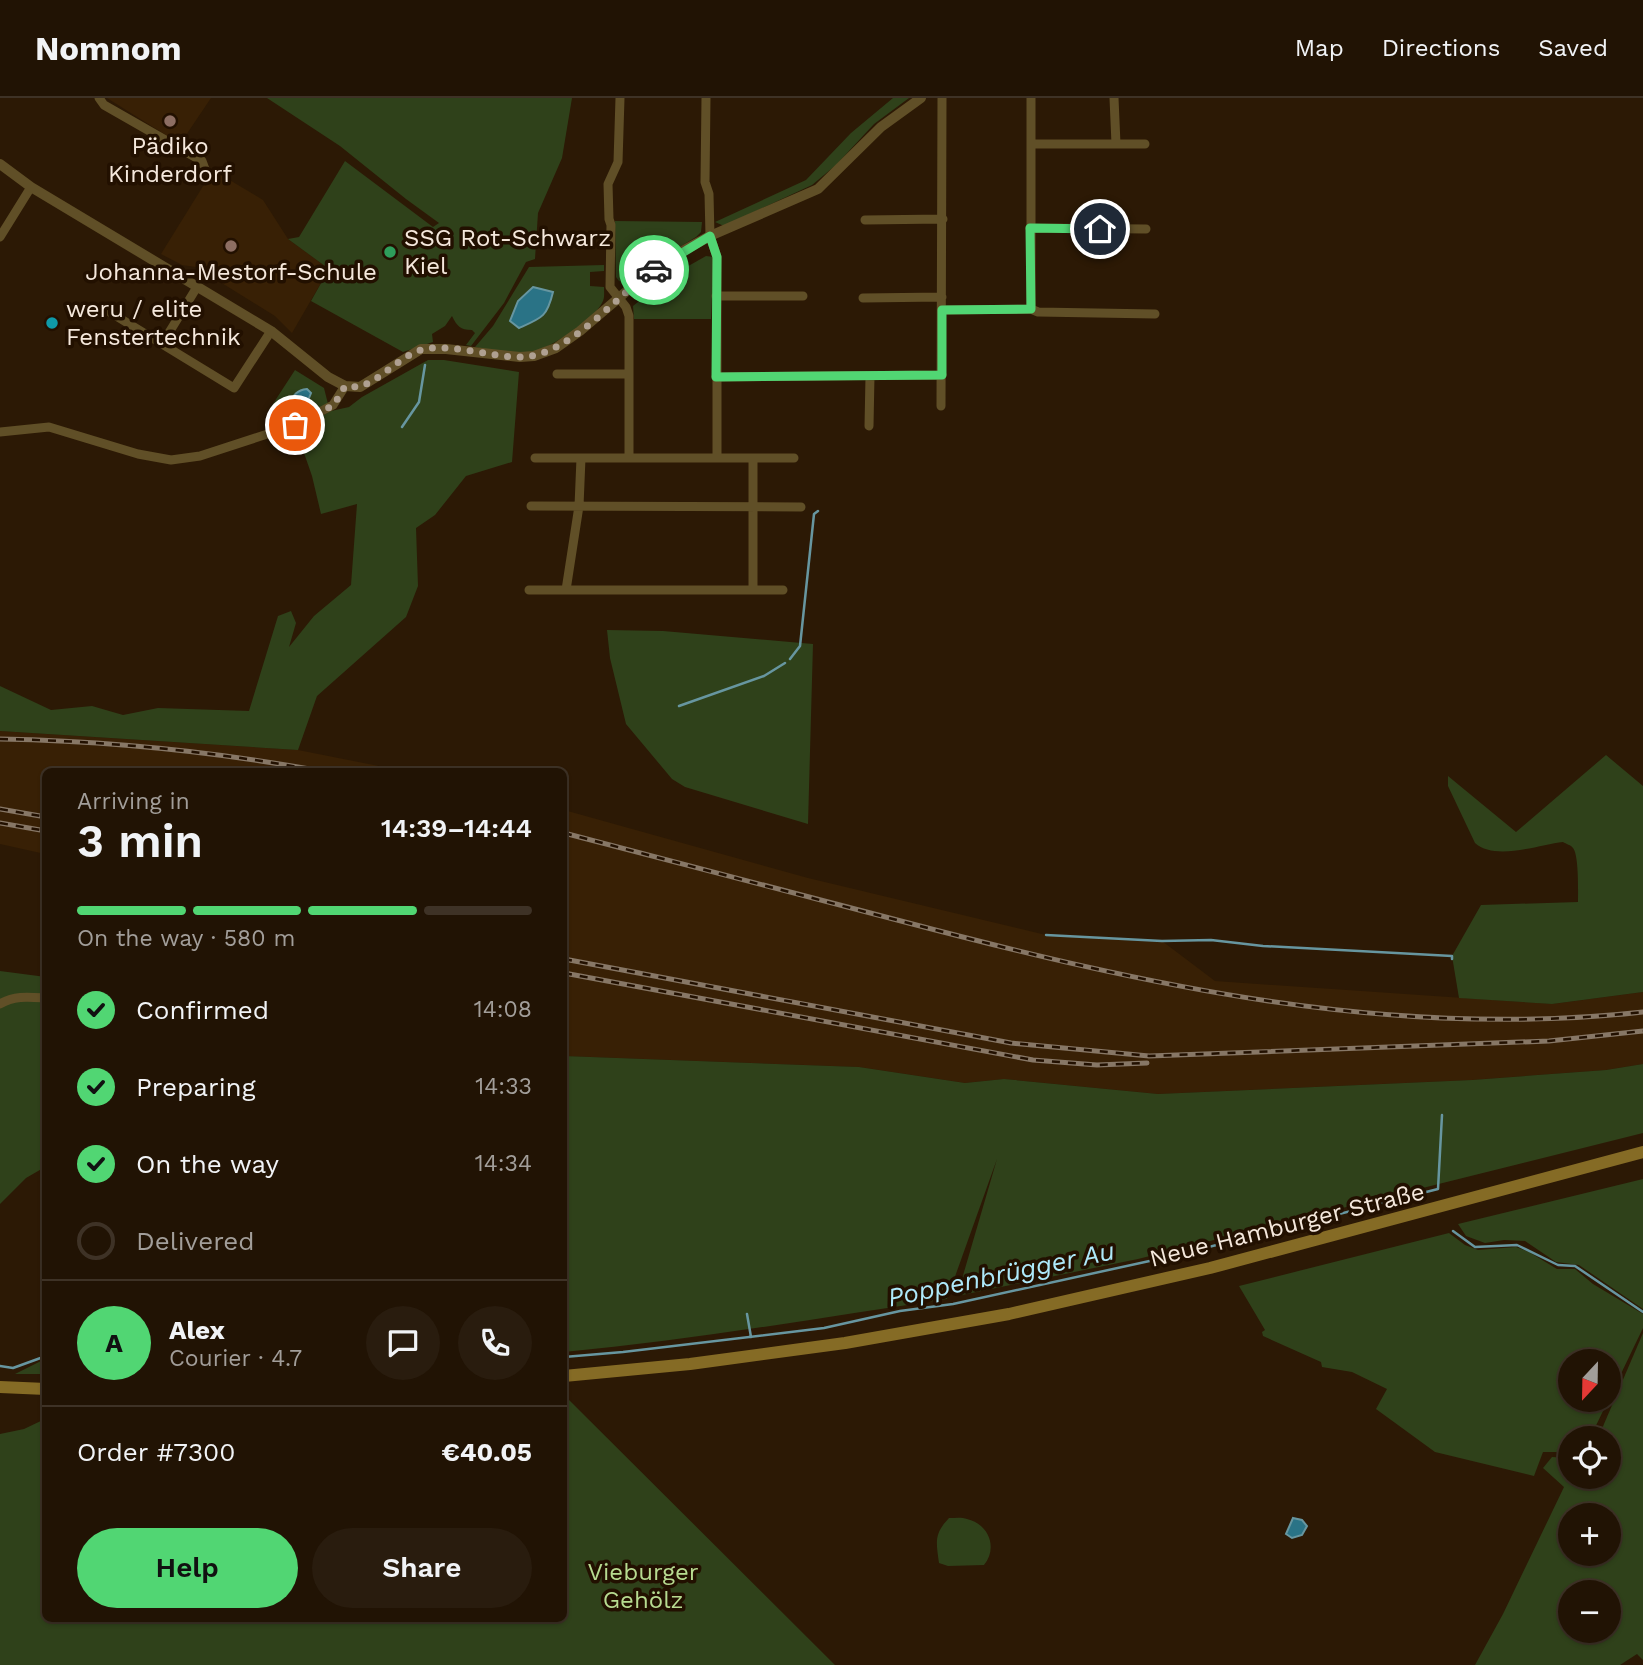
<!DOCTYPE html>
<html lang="en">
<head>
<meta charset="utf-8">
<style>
  :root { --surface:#211304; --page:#291c0e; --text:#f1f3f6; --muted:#a29e9a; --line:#3e3226; --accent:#51d673 }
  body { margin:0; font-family:"Work Sans",sans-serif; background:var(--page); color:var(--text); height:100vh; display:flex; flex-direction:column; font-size:26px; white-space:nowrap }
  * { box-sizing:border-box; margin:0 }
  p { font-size:23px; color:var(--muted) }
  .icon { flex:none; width:38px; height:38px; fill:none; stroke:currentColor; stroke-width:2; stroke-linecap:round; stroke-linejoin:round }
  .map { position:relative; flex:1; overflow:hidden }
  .side { position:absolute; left:42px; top:670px; width:525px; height:854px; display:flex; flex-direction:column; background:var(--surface); border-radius:10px; box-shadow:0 2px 5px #0004,0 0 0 2px var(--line) }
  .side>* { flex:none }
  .needle { width:46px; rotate:202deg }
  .tools { position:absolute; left:1558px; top:1251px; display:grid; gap:14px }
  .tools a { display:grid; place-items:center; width:63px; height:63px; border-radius:50%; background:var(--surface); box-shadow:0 2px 5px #0004,0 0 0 2px var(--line); font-size:35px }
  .pin { position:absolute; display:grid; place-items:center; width:60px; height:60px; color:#fff; margin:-30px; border:4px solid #fff; border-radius:50%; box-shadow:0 2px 7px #0007 }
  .courier { position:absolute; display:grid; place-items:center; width:70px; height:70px; margin:-35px; border:5px solid #51d673; border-radius:50%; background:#fff; color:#222; box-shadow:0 2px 9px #0007 }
  .overview em { font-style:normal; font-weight:600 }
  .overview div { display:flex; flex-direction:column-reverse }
  .overview { display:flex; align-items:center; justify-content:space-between; height:119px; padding:0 35px }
  h1 { font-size:46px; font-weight:600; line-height:52px }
  .bar { display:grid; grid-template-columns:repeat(4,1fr); gap:10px 7px; align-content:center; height:84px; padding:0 35px }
  .bar i { height:9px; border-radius:5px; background:var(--line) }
  .bar .active { background:var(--accent) }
  .bar p { grid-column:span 4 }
  .line { display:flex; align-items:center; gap:18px; padding:0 35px; border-top:2px solid var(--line) }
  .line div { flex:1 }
  .round { display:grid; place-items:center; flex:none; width:74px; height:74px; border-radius:37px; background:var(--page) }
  ol { padding:0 35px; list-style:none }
  li { display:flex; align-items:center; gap:21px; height:77px }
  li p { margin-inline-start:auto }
  li .icon { padding:7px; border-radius:50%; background:var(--accent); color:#111; stroke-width:4 }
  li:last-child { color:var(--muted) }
  li i { width:38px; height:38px; border:4px solid var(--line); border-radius:50% }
  .button { display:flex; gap:14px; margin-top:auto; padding:14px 35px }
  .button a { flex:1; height:80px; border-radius:42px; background:var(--accent); color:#111; font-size:28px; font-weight:600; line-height:80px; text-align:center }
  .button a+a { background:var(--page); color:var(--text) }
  header { display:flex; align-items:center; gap:42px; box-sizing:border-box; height:98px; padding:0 35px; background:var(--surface); border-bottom:2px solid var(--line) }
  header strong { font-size:33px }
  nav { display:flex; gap:38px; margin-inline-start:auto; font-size:24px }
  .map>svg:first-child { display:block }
</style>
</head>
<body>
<header>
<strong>Nomnom</strong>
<nav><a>Map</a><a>Directions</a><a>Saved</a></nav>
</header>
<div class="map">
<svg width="1643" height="1567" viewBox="0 0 1643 1567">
  <rect width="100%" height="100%" fill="#2c1905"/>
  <path fill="#382005" d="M107 0H211L180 46Z
    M213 72 263 102 288 141 329 171 292 235 275 218 196 169 182 167 161 156Z
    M0 633 298 652 409 674H46L45 756 0 746Z
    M564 712 808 780 1046 837 1162 843 1215 883 1552 906 1643 894V966L1606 972 1472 982 1158 996 1004 981 965 985 859 969 564 958Z"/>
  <path fill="#2f411a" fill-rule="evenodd" d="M267 0H572L562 60 538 115 535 161 526 164 504 205 471 248 466 247 475 235 472 232C460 232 457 228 452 218L445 228 432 236 433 244 403 254 311 203 329 171 288 141 299 139 345 63 433 129 439 125 406 101 340 48Z
    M893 0H909L874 26 836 67 812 87 724 128 715 124 806 82 851 35Z
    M615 123 702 124 701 134 696 139 658 162 625 185 619 183 616 179Z
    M706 158 714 159 711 221H634L633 208 669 179Z
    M604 167V173L590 174V188L604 189C604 195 605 200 602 205 593 223 545 254 525 256 509 257 491 252 475 249L493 228 529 169Z
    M428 262H444L519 274 512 364 466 378 435 417 416 430 418 488 406 519 317 598 298 652 0 633V588L51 612 92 608 123 617 158 610 249 613 278 518 291 513 296 525 289 549 314 518 351 487 357 406 321 416 312 378 296 332 331 313 349 309 362 299Z
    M295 272 324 290 328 306 274 330 269 312Z
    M607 532 663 533 813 546 808 726 685 689 672 681 626 626 610 560Z
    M1606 657 1643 688V894L1552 906 1459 900 1452 858 1481 807 1578 804C1578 794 1579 757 1573 750 1571 747 1566 746 1563 744 1538 747 1495 763 1475 745L1448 688V678L1516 734Z
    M0 873 46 879 45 1069 26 1080 0 1106Z
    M564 958 859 969 965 985 1004 981 1158 996 1472 982 1606 972 1643 966V1035L1138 1161 957 1198 997 1061 947 1201C819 1220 692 1242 564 1254Z
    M1643 1081V1211L1579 1167 1556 1164 1525 1143 1504 1142 1485 1145 1466 1138 1458 1126Z
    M1449 1135 1465 1147 1478 1152 1516 1149 1529 1154 1557 1171H1575L1593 1186 1643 1216V1230L1590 1340H1570V1354H1543L1534 1378 1435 1354 1376 1311 1387 1291 1352 1274 1322 1269 1321 1264 1263 1238 1262 1234 1265 1232 1239 1188ZM1570 1264H1608V1302H1570Z
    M1643 1235V1562L1637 1556 1620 1567H1475L1503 1516 1564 1389 1543 1370 1552 1359 1570 1360V1379H1608V1340H1598ZM1570 1418H1608V1456H1570ZM1570 1494H1608V1533H1570Z
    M45 1261V1276H15Z
    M564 1297 835 1567H0V1336L24 1331 45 1321 46 1521H564Z
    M949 1420C955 1420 962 1419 967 1421 989 1426 998 1450 984 1467L948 1468 939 1465C936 1443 934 1436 949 1420Z"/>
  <path fill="#2a7386" stroke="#6796a0" stroke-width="2" d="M533 189 553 194C547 219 542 220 519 230L510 223 518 203Z
    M307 291 311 295 307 305 292 310 290 306C293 297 297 292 307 291Z
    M1293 1420 1302 1422 1307 1428 1302 1437 1292 1440 1286 1436Z"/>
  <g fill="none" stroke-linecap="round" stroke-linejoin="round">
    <path stroke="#6796a0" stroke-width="2.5" d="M402 329 419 304 425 267
      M790 561 800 548 814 416 818 413
      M679 608 764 578 785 565
      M1046 837 1162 843 1211 842 1263 848 1452 858V861
      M1453 1133 1475 1149 1517 1147 1558 1167 1575 1168 1643 1214
      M747 1216 751 1239
      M564 1259 623 1254 824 1230 900 1213 953 1206 1177 1157 1438 1091 1442 1017
      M0 1268 13 1270 46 1258"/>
    <path stroke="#604f27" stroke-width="9" d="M99 0 104 7 202 63 205 71
      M620 0 618 64 608 86 609 121 611 127 610 189 626 209 629 218V360
      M706 0 705 84 709 96 710 138 717 159V360
      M1114 0 1116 46
      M1031 46H1145
      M865 122 943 121
      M1030 130 1146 131
      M0 139 31 89
      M716 198H803
      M863 200 942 199
      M103 210 234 290 271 233
      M1031 211V0
      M942 212 1031 211 1038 214 1155 216
      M162 246 197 189
      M557 276H629
      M716 279 942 277
      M941 308 942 0
      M869 328 870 278
      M0 334 49 329 138 356 171 362 200 358 295 327 333 307 345 288
      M535 360H794
      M531 408 801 409
      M529 492H783
      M566 492 579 408 581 360
      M753 492V360
      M0 906C14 897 30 899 46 900"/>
    <path stroke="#604f27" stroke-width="10" d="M0 66 31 89 271 233 328 279 345 288 360 289 421 251H446L520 259 534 258 556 250 580 233 641 181 679 155 710 138 818 91 881 29 921 0"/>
    <path stroke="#856b25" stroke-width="12" d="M564 1278 690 1266 845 1245 1009 1216 1210 1170 1643 1054
      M0 1289 46 1291"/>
    <g stroke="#877766" stroke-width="5">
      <path id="rail" d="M0 641C110 643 219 654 326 674
        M0 711 46 719
        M0 725 46 733
        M564 735C676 764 788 794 901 823 1144 887 1390 942 1643 914
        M564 861 1011 945 1149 958 1549 943 1643 933
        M564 875 1033 962 1097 967 1147 965"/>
    </g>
    <use href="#rail" stroke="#221000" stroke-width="2.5" stroke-dasharray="8" stroke-linecap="butt"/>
  </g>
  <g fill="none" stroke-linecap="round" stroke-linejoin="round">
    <path stroke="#afa091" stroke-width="7" stroke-dasharray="0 12.6" d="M295 327 334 307 345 288C350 288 357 290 361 288 382 281 399 259 421 252 447 244 493 260 522 259 571 257 615 198 654 172"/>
    <path stroke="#51d673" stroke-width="9" d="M654 172 710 138 717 159 716 279 942 277V212L1031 211 1030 130 1100 131"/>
  </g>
  <g fill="#8d6e63" stroke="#221000" stroke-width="2.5">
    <circle cx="170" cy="23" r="7"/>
    <circle cx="231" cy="148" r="7"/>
  </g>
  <circle fill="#2e9e5b" stroke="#221000" stroke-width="2.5" cx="390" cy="154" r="7"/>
  <circle fill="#0f9aa8" stroke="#221000" stroke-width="2.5" cx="52" cy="225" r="7"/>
  <g text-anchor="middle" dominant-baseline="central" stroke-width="7" stroke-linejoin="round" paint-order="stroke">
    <g font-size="24" fill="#f5e8dc" stroke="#221000">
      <text x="170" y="48">Pädiko<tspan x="170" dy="28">Kinderdorf</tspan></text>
      <text x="404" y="140" text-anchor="start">SSG Rot-Schwarz<tspan x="404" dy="28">Kiel</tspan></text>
      <text x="231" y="174">Johanna-Mestorf-Schule</text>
      <text x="66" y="211" text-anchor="start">weru / elite<tspan x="66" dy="28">Fenstertechnik</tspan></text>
    </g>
    <g font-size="24" fill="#f5e8dc" stroke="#221000">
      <text transform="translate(1287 1127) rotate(-14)">Neue Hamburger Straße</text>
    </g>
    <g font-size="24" fill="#b7db90" stroke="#221000">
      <text x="643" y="1474">Vieburger<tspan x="643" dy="28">Gehölz</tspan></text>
    </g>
    <g font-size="26" font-style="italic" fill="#aee9fa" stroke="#221000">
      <text transform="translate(1001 1176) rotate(-12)">Poppenbrügger Au</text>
    </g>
  </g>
</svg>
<div class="tools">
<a><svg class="needle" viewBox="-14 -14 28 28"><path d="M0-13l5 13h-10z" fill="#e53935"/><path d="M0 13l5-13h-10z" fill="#a29e9a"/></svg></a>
<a><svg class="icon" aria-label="locate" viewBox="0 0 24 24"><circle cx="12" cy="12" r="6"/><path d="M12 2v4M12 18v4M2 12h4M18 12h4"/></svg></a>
<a>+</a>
<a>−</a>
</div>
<div class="pin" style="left:295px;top:327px;background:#ea580c"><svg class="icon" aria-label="bag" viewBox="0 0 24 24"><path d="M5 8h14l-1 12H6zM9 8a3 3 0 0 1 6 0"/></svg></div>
<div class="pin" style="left:1100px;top:131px;background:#1f2937"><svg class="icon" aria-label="home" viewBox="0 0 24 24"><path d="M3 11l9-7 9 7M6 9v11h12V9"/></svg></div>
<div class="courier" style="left:654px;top:172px"><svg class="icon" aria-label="car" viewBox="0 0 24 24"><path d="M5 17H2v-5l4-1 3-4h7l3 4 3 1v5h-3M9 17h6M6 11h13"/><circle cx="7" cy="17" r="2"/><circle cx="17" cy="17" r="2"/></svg></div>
<section class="side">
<div class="overview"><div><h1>3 min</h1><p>Arriving in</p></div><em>14:39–14:44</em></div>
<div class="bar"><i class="active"></i><i class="active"></i><i class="active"></i><i></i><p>On the way · 580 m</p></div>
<ol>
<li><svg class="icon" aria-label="check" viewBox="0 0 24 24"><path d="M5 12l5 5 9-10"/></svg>Confirmed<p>14:08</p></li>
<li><svg class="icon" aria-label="check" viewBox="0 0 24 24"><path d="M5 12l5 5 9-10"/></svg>Preparing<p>14:33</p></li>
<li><svg class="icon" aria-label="check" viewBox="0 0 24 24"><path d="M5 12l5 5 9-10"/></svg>On the way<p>14:34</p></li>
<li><i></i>Delivered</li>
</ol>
<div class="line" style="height:126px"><b class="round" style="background:var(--accent);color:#111">A</b><div><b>Alex</b><p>Courier · 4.7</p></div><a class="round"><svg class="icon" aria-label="chat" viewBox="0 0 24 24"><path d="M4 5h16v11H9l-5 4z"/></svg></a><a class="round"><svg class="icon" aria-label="phone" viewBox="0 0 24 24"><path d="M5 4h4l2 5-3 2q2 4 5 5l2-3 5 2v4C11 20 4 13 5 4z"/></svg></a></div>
<div class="line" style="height:91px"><div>Order #7300</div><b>€40.05</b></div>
<div class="button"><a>Help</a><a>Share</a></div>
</section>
</div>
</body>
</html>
